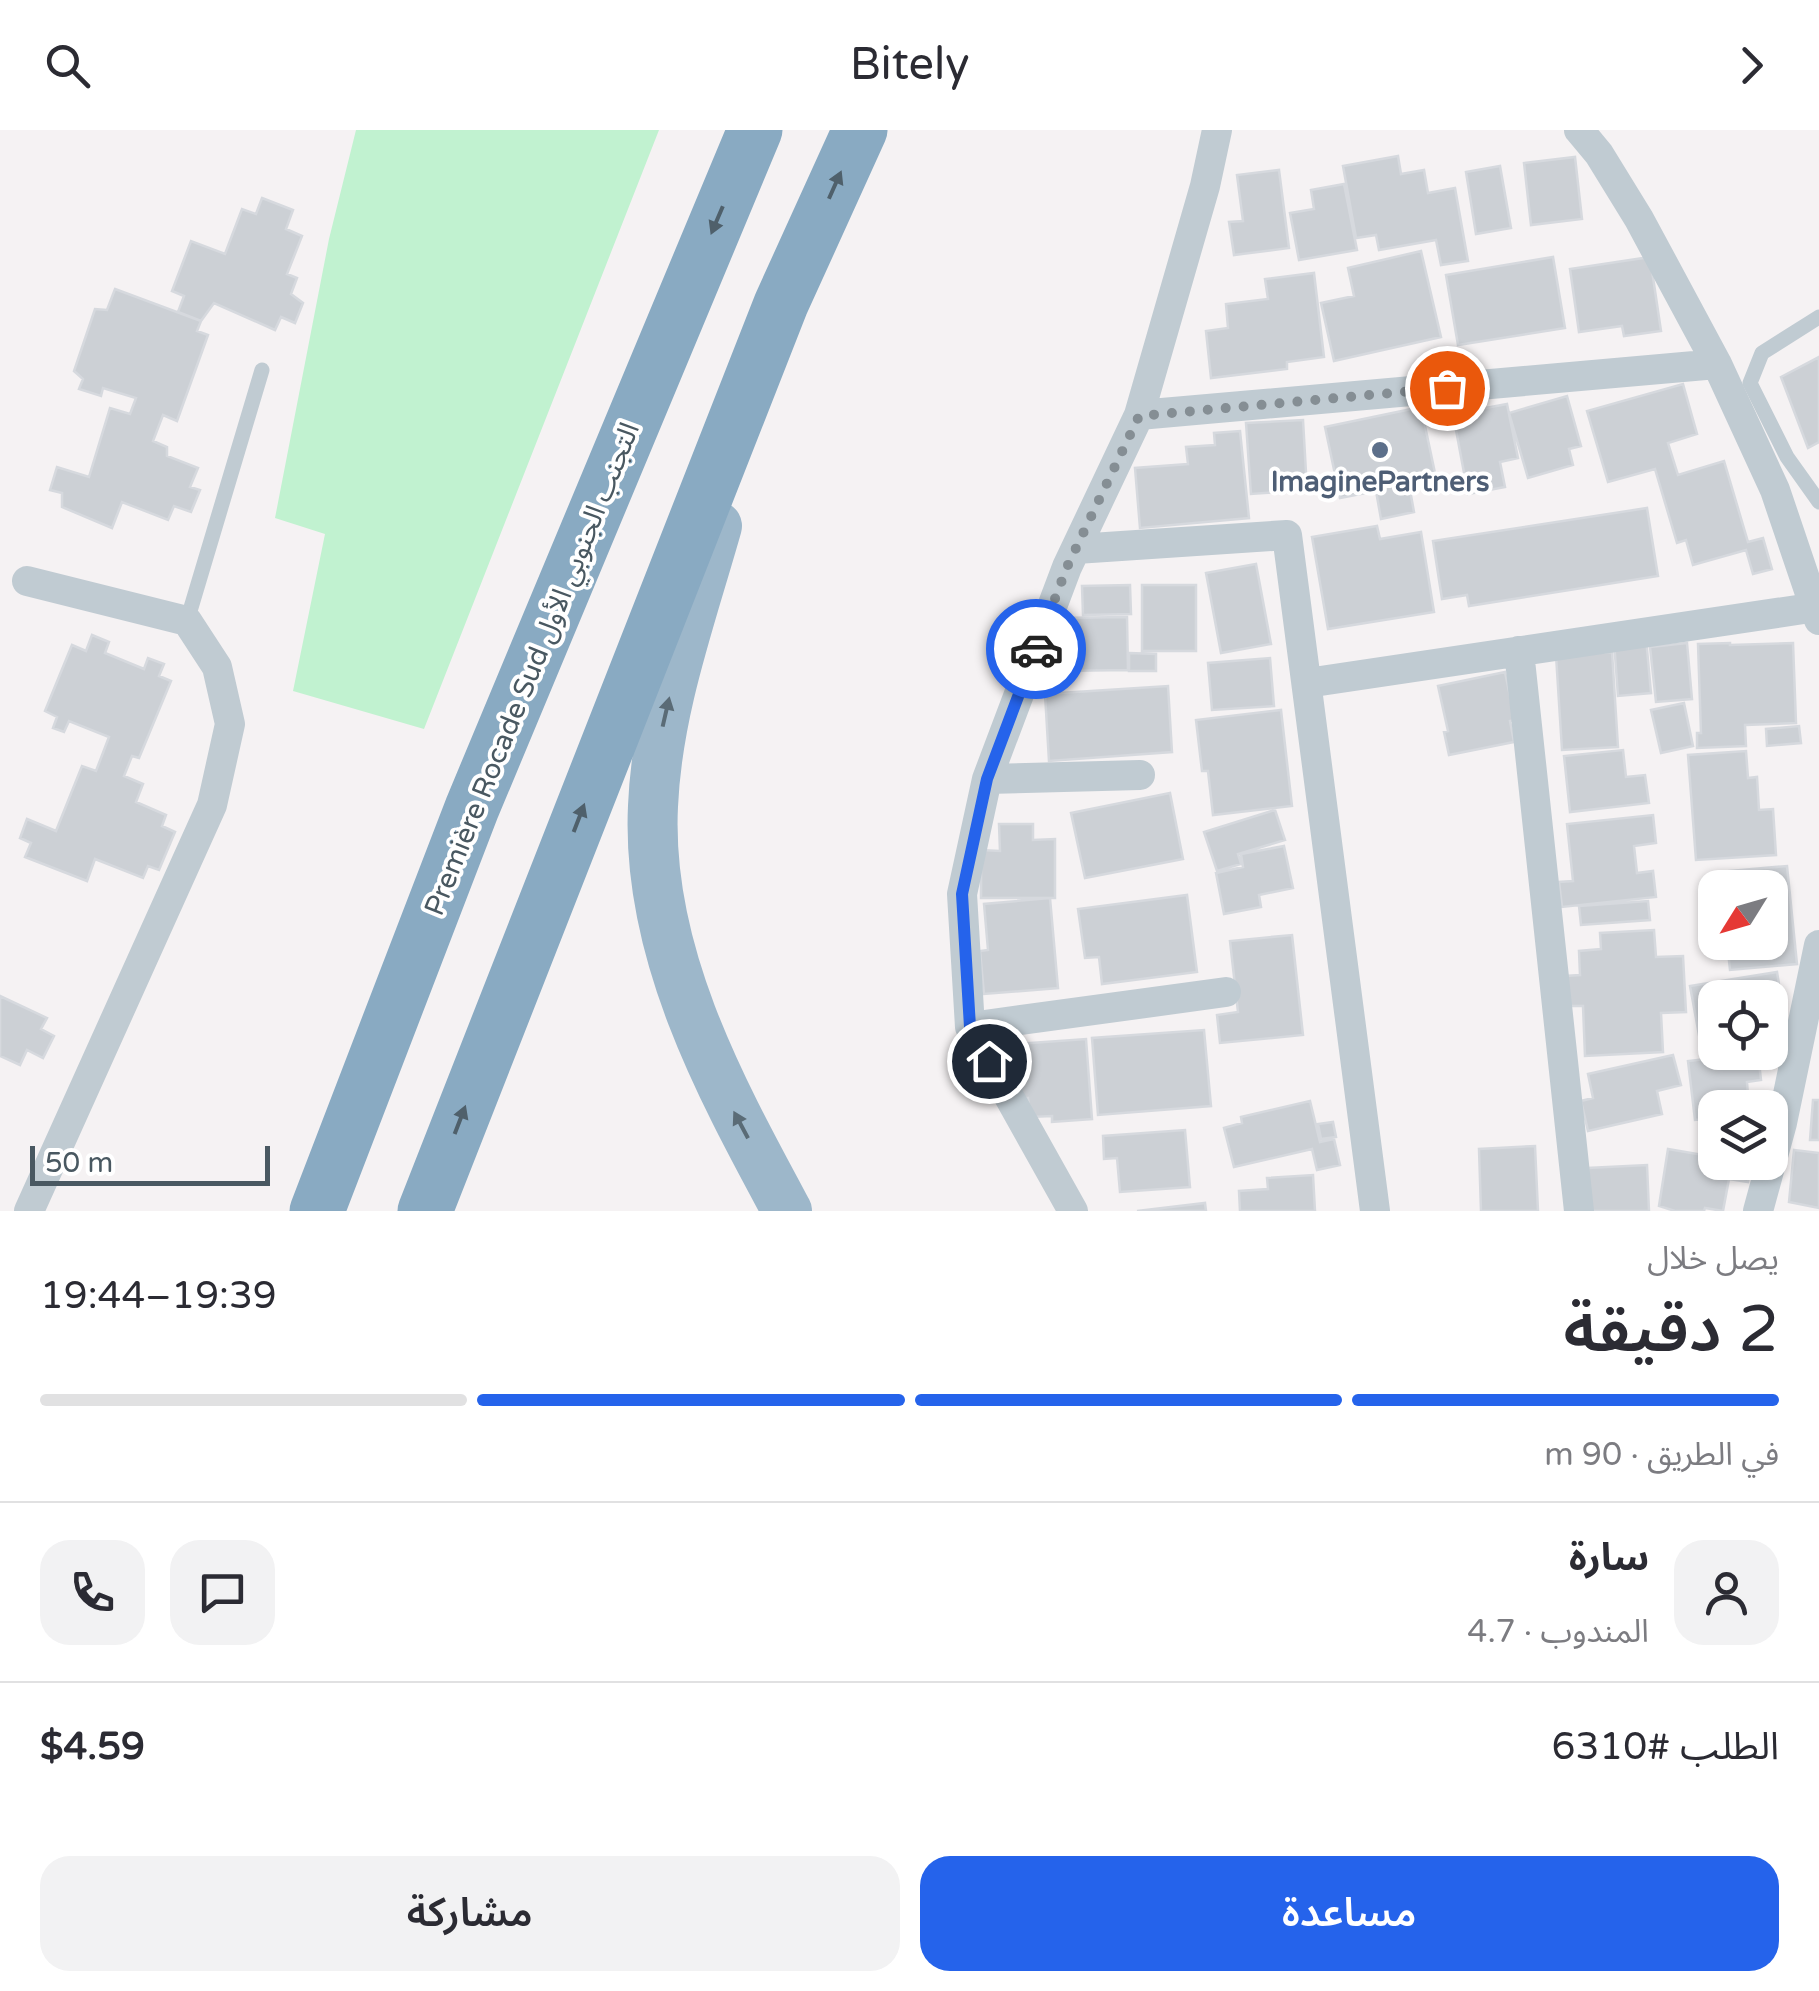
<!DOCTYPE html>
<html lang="ar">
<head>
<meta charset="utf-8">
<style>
  :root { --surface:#fff; --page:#f2f2f3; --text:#2b2b33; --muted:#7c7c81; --line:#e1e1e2; --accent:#2563eb }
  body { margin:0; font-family:"Varela Round","Noto Sans Arabic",sans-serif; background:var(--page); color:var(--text); direction:rtl; height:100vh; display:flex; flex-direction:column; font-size:38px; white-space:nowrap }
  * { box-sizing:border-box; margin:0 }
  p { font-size:32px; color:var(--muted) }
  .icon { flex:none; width:55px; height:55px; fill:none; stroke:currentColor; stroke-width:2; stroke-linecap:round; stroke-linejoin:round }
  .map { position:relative; height:1081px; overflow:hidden; direction:ltr }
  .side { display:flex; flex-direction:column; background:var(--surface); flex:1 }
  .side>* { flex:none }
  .needle { width:65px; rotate:233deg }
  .controls { position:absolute; left:1698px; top:740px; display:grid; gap:20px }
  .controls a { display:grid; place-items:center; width:90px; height:90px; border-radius:20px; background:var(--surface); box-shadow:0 2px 8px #0004; font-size:50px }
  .scale { position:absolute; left:30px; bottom:25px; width:240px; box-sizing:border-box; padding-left:10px; border:5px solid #495861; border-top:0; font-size:28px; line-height:35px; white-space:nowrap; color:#495861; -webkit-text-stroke:8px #fff; paint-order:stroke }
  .pin { position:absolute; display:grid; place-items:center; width:85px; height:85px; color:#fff; margin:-42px; border:5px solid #fff; border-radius:50%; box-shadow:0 2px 10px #0007 }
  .courier { position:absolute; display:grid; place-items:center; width:100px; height:100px; margin:-50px; border:8px solid #2563eb; border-radius:50%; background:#fff; color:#222; box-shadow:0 2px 12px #0007 }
  .summary em { font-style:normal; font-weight:600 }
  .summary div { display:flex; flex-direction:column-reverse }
  .summary { display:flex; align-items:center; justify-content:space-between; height:170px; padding:0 40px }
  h1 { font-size:65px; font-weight:600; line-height:75px }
  .bar { display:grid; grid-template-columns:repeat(4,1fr); gap:15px 10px; align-content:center; height:120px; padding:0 40px }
  .bar i { height:12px; border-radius:8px; background:var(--line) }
  .bar .active { background:var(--accent) }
  .bar p { grid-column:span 4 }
  .line { display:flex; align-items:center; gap:25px; padding:0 40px; border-top:2px solid var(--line) }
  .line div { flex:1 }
  .round { display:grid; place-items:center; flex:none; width:105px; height:105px; border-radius:30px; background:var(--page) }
  .cta { display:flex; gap:20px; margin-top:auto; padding:20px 40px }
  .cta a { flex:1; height:115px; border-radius:30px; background:var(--accent); color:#fff; font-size:40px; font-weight:600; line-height:115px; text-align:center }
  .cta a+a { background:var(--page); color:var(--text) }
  header { display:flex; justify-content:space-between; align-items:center; height:130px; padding:0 40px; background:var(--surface); font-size:45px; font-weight:600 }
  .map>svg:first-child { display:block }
</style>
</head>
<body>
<header><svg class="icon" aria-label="forward" viewBox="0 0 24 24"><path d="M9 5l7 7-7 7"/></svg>Bitely<svg class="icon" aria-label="search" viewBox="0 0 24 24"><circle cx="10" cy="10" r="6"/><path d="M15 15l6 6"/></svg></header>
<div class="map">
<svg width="1819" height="1081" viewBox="0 0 1819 1081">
  <rect width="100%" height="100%" fill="#f5f2f3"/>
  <path fill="#c1f2d0" d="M356 0H659L424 599 293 561 325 404 275 388 329 109Z"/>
  <path fill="#ccd0d5" stroke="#d6d9de" stroke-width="2.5" d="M1398 26 1401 44 1424 40 1428 63 1455 58 1468 131 1441 135 1436 110 1379 120 1376 105 1356 108 1343 36Z
    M1575 27 1582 89 1531 95 1524 33Z
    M1500 36 1511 98 1476 104 1466 42Z
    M1279 40 1289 118 1234 125 1229 92 1243 91 1237 45Z
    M1344 54 1357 120 1299 130 1290 83 1314 79 1311 60Z
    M262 68 293 80 286 99 302 106 287 144 297 148 291 164 303 173 295 193 281 187 275 200 214 173 201 191 178 182 184 166 172 161 191 111 225 124 242 79 256 84Z
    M1421 121 1441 207 1334 231 1321 173 1354 166 1348 138Z
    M1553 127 1565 198 1458 215 1446 145Z
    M1650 127 1661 201 1624 206 1622 196 1579 202 1570 139Z
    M1314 143 1324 227 1287 232V239L1211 248 1206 201 1228 198 1226 174 1268 169 1265 149Z
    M115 159 201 191 197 201 208 205 177 291 163 285 153 311 167 317V326L198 338 190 357 200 360 191 382 174 376 168 390 122 372 112 398 62 377V363L50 360 57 337 89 347 110 278 130 284 136 268 103 258 101 266 79 259 83 249 74 241 95 179 107 180Z
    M1819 227V312L1808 318 1781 247Z
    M1683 254 1697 304 1668 313 1678 345 1724 331 1748 412 1763 408 1772 439 1753 444 1746 420 1693 435 1686 410 1677 413 1655 339 1608 352 1587 281Z
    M1567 266 1581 316 1569 319 1573 335 1528 348 1509 283Z
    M1507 274 1518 328 1500 332 1505 357 1468 364 1453 284Z
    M1421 277 1435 343 1408 349 1414 382 1381 389 1376 361 1340 368 1325 297Z
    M1303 290 1307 360 1251 364 1246 293Z
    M1240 301 1249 388 1140 398 1135 338 1188 334 1186 317 1215 315 1214 303Z
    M1647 378 1658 446 1469 476 1467 465 1442 469 1433 411Z
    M1377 396 1380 409 1421 402 1434 482 1328 499 1312 407Z
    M1256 434 1271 514 1221 523 1206 443Z
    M1130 455 1131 484 1083 485 1082 456Z
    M1142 455H1196V521H1142Z
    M1127 487 1128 540 1056 541 1055 488Z
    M92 505 109 512 105 523 144 539 148 528 164 534 159 546 171 551 139 628 132 626 124 646 143 654 136 672 166 685 162 696 175 702 159 740 148 736 143 748 95 729 87 751 25 727 31 713 20 708 27 689 56 701 82 636 96 641 109 607 69 591 64 602 53 598 57 587 45 581 72 515 86 521Z
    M1646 508 1651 563 1618 566 1614 511Z
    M1687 513 1692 569 1656 572 1650 517Z
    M1730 513V515L1793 513 1796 593 1745 595 1746 616 1697 618V603H1701L1698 514Z
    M1612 522 1618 617 1562 620 1556 525Z
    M1129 523 1156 524V541H1129Z
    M1270 528 1274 576 1212 580 1208 533Z
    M1505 542 1515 590 1510 591 1514 612 1449 625 1444 602 1448 601 1438 556Z
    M1168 556 1172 622 1049 631 1045 564Z
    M1684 573 1693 616 1661 623 1651 580Z
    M1281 580 1292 676 1213 685 1208 641H1202L1196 590Z
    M1799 596 1801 613 1767 616 1766 599Z
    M1623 620 1626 647 1645 645 1649 673 1570 682 1564 626Z
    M1746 621 1748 648 1757 647 1759 680 1773 679 1776 725 1696 730 1688 625Z
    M1170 663 1183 729 1085 748 1071 683Z
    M1275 680 1285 710 1238 724 1241 734 1217 741 1204 702Z
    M1653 685 1656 713 1634 716 1637 743 1653 741 1656 767 1562 777 1559 752 1573 751 1567 694Z
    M999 694H1033V710L1055 709V768H981V720L1000 721Z
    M1284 716 1293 758 1259 765 1261 777 1224 784 1216 743 1243 737 1241 724Z
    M1787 736 1797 834 1730 840 1727 812H1770V758H1721L1720 742Z
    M1187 765 1197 842 1102 854 1099 827 1085 828 1078 779Z
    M1050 768 1058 858 984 864 980 821 988 820 984 774Z
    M1648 771 1650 790 1581 795 1579 776Z
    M1654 800 1656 827 1683 826 1686 882 1661 883 1663 922 1585 926 1583 876H1567L1565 846 1580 845 1579 821 1601 819 1600 803Z
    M1292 805 1303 905 1220 913 1217 885 1238 882 1230 811Z
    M1777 842 1787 902 1770 905V868H1715V914L1701 916 1690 856Z
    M0 866 47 888 41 899 54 906 43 928 27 920 20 935 0 926Z
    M1204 900 1211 976 1098 985 1092 908Z
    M1086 909 1092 989 1052 992V986L1030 987 1028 968 1021 969 1017 914Z
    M1758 923 1761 950 1747 952 1749 978H1715V988L1695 990 1688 931Z
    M1673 925 1681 955 1657 961 1662 984 1588 1001 1581 971 1593 968 1588 944Z
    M1813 970H1819V1010H1810Z
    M1310 971 1320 1012 1334 1009 1340 1035 1317 1040 1312 1019 1234 1037 1224 998 1242 993 1241 987Z
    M1333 992 1336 1007 1321 1009 1318 994Z
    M1185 1000 1190 1057 1120 1062 1117 1028 1104 1029 1103 1006Z
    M1535 1016 1538 1081H1481L1479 1019Z
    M1668 1019 1715 1027V1032H1751L1748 1052 1729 1049 1723 1081 1705 1078 1704 1081H1675L1659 1076Z
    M1794 1020 1819 1023V1078L1789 1072Z
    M1647 1035 1649 1081H1590L1588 1038Z
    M1313 1045 1315 1081H1240L1239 1061 1268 1059 1267 1048Z
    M1205 1073 1206 1081H1137Z"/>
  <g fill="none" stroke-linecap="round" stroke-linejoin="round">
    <path stroke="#c0cbd2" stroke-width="15" d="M1819 187 1762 223 1750 253 1787 327 1819 372
      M187 491 262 240"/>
    <path stroke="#c0cbd2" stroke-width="30" d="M1579 0 1599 24 1639 89 1717 234 1775 360 1819 490
      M1139 285 1717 234
      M1076 419 1287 405 1375 1081
      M27 451 187 491 217 537 230 594 212 675 29 1081
      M1519 521 1579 1081
      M1307 553 1817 477
      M987 649 1140 645
      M970 897 1226 862
      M1073 1081 970 897 962 764 987 649 1067 437 1139 285 1205 56 1217 0
      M1758 1081 1782 993 1819 815"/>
    <path stroke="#9db7ca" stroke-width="50" d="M717 396C691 488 657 580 653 676 646 822 720 957 787 1081"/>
    <path stroke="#89aac2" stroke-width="55" d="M317 1081 472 678 755 0
      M425 1081 781 174 860 0"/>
  </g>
  <defs><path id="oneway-solid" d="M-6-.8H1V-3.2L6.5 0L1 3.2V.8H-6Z" transform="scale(2.5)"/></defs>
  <g fill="#4f606b">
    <use href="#oneway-solid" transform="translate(835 55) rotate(-66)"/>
    <use href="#oneway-solid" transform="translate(717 90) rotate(113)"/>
    <use href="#oneway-solid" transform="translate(579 688) rotate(-69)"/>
    <use href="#oneway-solid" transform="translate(460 990) rotate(-69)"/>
  </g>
  <g fill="#5a6b76">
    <use href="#oneway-solid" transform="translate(666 582) rotate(-77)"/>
    <use href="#oneway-solid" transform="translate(741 995) rotate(-118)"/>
  </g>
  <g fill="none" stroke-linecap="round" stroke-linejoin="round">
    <path stroke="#858e94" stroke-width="10" stroke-dasharray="0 18" d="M1036 519 1067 437 1139 286 1447 258"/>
    <path stroke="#2563eb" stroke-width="12" d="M989 931 970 897 962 764 987 649 1036 519"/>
  </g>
  <circle fill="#5c6f8a" stroke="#fff" stroke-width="4" cx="1380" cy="320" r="10"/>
  <g text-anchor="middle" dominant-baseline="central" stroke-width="8" stroke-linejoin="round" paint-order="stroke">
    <g font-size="28" font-weight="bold" fill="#4e5e75" stroke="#fff">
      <text x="1380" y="352">ImaginePartners</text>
    </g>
    <g font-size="28" fill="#495861" stroke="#fff">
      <text transform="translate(532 539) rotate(-68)">Première Rocade Sud التجنب الجنوبي الأول</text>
    </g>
  </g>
</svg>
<div class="controls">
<a><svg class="needle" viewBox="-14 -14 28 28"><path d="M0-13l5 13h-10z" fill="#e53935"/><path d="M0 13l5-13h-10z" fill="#7c7c81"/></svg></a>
<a><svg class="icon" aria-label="locate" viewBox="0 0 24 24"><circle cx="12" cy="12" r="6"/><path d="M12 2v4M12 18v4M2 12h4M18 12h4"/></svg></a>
<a><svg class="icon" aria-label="layers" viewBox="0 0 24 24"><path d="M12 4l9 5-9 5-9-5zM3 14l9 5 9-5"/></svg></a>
</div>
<div class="scale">50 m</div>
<div class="pin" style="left:1447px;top:258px;background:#ea580c"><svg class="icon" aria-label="bag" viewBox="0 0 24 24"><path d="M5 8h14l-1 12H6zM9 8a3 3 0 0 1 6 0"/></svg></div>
<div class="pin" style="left:989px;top:931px;background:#1f2937"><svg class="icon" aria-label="home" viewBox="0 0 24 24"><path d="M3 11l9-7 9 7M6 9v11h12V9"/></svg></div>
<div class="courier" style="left:1036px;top:519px"><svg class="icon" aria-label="car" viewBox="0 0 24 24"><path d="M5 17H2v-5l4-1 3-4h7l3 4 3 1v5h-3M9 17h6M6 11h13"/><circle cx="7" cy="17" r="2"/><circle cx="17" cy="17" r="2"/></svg></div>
</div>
<section class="side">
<div class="summary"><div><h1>2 دقيقة</h1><p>يصل خلال</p></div><em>19:39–19:44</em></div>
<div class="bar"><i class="active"></i><i class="active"></i><i class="active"></i><i></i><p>في الطريق · 90 m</p></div>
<div class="line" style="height:180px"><a class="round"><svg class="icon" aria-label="person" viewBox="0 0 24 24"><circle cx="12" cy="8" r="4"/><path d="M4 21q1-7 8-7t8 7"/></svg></a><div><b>سارة</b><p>المندوب · 4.7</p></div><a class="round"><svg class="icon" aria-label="chat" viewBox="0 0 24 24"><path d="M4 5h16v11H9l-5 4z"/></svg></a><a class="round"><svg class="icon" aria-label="phone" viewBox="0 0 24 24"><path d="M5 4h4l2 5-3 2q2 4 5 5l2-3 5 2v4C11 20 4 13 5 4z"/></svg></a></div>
<div class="line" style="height:130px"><div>الطلب #6310</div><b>$4.59</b></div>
<div class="cta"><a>مساعدة</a><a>مشاركة</a></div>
</section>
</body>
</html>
